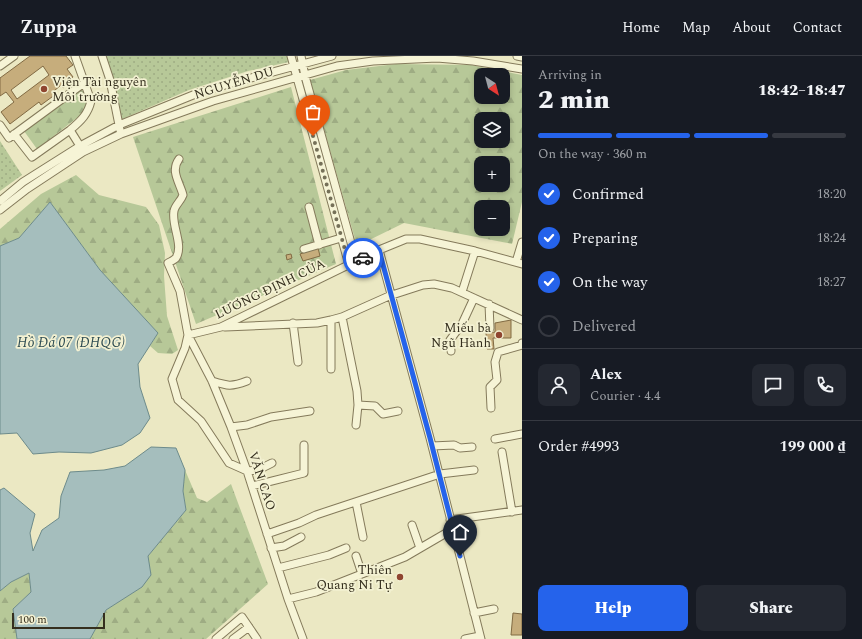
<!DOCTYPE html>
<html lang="en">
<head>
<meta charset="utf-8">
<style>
  :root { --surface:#171b24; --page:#242831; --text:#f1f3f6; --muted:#9ea1a6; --line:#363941; --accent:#2563eb }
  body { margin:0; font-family:Spectral,serif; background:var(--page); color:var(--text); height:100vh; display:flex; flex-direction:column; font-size:15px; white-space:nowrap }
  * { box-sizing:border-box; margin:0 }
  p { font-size:13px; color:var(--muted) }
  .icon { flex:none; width:22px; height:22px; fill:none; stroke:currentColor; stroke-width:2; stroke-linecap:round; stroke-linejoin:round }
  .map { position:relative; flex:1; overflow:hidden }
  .drawer { display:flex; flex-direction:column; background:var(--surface); width:340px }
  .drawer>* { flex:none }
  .needle { width:26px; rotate:144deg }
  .fabs { position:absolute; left:474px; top:12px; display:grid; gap:8px }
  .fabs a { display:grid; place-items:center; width:36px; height:36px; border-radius:8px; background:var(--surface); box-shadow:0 2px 6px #0003; font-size:20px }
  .scale { position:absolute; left:12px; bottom:10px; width:93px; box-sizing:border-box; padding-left:4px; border:2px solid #352f1e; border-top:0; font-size:11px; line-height:14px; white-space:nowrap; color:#352f1e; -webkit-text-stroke:3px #f3f1d2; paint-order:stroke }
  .pin { position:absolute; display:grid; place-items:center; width:34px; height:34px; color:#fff; margin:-41px -17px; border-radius:50% 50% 50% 0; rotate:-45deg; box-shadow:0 0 4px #0007 }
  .pin .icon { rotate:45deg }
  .courier { position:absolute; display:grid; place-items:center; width:40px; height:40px; margin:-20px; border:3px solid #2563eb; border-radius:50%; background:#fff; color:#222; box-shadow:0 1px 5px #0007 }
  .head em { font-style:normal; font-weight:800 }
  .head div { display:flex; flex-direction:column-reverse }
  .head { display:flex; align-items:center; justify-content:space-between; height:68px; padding:0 16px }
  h1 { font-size:26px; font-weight:800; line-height:30px }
  .bar { display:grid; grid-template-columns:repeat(4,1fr); gap:6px 4px; align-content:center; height:48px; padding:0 16px }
  .bar i { height:5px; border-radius:3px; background:var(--line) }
  .bar .on { background:var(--accent) }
  .bar p { grid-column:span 4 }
  .line { display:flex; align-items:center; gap:10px; padding:0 16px; border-top:1px solid var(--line) }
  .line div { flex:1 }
  .round { display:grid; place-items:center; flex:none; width:42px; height:42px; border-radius:8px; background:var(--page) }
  ol { padding:0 16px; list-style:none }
  li { display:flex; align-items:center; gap:12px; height:44px }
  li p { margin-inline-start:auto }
  li .icon { padding:4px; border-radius:50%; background:var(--accent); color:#fff; stroke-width:4 }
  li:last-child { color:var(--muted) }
  li i { width:22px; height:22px; border:2px solid var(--line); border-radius:50% }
  .primary-button { display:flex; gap:8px; margin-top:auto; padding:8px 16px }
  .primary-button a { flex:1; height:46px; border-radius:8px; background:var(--accent); color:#fff; font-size:16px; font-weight:800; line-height:46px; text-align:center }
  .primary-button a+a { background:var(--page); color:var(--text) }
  header { display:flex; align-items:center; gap:24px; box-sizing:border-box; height:56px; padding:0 20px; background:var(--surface); border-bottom:1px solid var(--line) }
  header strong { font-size:19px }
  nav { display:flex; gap:22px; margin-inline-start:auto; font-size:14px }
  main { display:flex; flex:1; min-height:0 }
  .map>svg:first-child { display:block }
</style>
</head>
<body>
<header>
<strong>Zuppa</strong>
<nav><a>Home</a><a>Map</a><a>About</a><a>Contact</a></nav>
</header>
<main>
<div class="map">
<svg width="522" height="583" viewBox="0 0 522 583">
  <defs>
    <pattern id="grass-dots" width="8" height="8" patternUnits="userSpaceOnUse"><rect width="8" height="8" fill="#b7c898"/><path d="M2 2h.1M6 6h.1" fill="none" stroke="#9eac83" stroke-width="1.8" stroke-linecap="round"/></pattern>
    <pattern id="forest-firs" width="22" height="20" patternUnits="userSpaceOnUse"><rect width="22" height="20" fill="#b7c898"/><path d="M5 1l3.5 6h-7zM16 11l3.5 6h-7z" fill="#9eac83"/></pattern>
  </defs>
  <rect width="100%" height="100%" fill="#ebe8c3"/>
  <path fill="url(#grass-dots)" d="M104 0H291L289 6 248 15 189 34 120 64Z
    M0 85 22 119 0 135Z"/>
  <path fill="url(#forest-firs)" fill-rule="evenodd" d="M396 8 471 9 522 19V146L512 188 404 167 357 190 310 24 346 14ZM481 19H503V41H481ZM481 63H503V85H481ZM481 107H503V129H481ZM481 151H503V173H481Z
    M291 31 336 208 196 268 133 81Z
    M81 33 87 39V50L82 58 37 93 24 75 76 35Z
    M76 119 99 139 146 151 159 169 165 197 164 220 167 260 178 294 172 298 158 297 150 290 158 277 100 214 50 146 19 182 0 190V173L41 138Z
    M185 414 197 442 207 446 231 428 268 528 206 583H90L106 554 142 531 148 500 186 454 183 435Z
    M29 517 31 536 13 553 17 583H0V535L11 526Z"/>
  <path fill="#a5bebd" stroke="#6d8b8b" d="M50 146 100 214 158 277 138 308 140 331 150 362 140 377 122 389 91 397 59 396 33 398 17 377 0 378V190L19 182Z
    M151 391 176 392 185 414 183 435 186 454 148 500 151 519 142 531 106 554 90 583H17L13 553 31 536 29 517 11 526 0 535V434L4 432 35 458 30 477 33 495 42 474 59 462 61 440 70 416 104 414 125 410Z"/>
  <path fill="#c6ad7c" stroke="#816a43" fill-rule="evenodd" d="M30 0H66L73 9 67 13 73 21 68 25 69 27 63 32 61 29 54 35 56 38 41 49 39 46 10 68 1 56 14 46 6 36 0 40V22ZM43 10 49 19 17 43 11 34Z
    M318 192 320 200 303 205 300 198Z
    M291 198 292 202 287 204 286 199Z
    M511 264V282H493L494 293H487L486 277 495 276V267Z
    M513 557 522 558V579H511Z"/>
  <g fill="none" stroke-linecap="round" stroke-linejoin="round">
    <g stroke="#847a5b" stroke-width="9">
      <path id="minor" d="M75 0 91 45C88 58 81 65 70 74L80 90
        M102 0 110 24 120 74
        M291 0 349 209
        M301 0 305 20 356 205
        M517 0 522 1
        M0 10 14 0
        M0 69 9 82 84 27
        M14 78 32 101 70 74
        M179 103C170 115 180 127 183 139 181 145 175 149 174 155 171 169 184 189 176 202 174 204 170 206 168 207L180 235 188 279 185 292 172 323 178 344 201 365 229 407 247 415 258 414 272 407
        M0 145 23 126 80 90 119 69 203 35 332 0
        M309 151 319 189
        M0 154 27 133 83 96 121 78 213 45 337 10 373 5 437 2 473 5 522 13
        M304 193 341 182
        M379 194 430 382 481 583
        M516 206 522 186
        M462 236 475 195
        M489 248 490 272
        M342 261 357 335 358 349 375 350 383 358 398 355
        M331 264V313
        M293 267 298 306
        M225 271 317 267 331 264 342 261 389 240 423 229 434 228 452 232 522 264
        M188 279 221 271 379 194 406 183H420L475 195 522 208
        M188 279 212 325 231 371 247 415 288 543 303 583
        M451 295 450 284 462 268 474 242
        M212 325C228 330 231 331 247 325
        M491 352 490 331 497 324 495 306 498 296 522 289V287
        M356 369 358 349
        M231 371 247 369 271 361 310 355
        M495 383 522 378
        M432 390 454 389 460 392 472 391
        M502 396 512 456
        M252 430 304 417V389
        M356 446 363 481
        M450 464 522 454
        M412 469 420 492
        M267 478 299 467 316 459 337 452 440 418 474 414
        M271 492 284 490 301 481
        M356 500 362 518
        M278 512 329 499 346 492
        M288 543 316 536 405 501 453 473
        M474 557 494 553
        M216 583 242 561 257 583
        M233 583 249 571
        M465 583 480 580"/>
    </g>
    <use href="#minor" stroke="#f6f4d6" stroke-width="7"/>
  </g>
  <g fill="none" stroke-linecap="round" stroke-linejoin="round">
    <path stroke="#757058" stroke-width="4" stroke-dasharray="0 7.2" d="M313 80 349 208 363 202"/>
    <path stroke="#2563eb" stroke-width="5" d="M363 202 379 194 430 382 460 500"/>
  </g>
  <g fill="#8f4530" stroke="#f3f1d2" stroke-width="1.5">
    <circle cx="44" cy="33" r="4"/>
    <circle cx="499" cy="279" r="4"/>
    <circle cx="400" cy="521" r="4"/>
  </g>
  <g text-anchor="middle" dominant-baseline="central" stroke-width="3.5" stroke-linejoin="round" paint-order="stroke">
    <g font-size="13" fill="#352f1e" stroke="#f3f1d2" text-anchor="end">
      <text x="52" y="26" text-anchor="start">Viện Tài nguyên<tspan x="52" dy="15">Môi trường</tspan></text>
      <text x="491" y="272">Miếu bà<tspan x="491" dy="15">Ngũ Hành</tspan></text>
      <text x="392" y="514">Thiên<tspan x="392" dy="15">Quang Ni Tự</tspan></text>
    </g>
    <g font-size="13" fill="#352f1e" stroke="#f3f1d2">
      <text transform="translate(234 27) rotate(-17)">NGUYỄN DU</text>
      <text transform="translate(270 233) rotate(-26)">LƯƠNG ĐỊNH CỦA</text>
      <text transform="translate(262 425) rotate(72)">VĂN CAO</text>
    </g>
    <g font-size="14" font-style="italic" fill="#2f4d53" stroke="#f3f1d2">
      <text x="71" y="286">Hồ Đá 07 (ĐHQG)</text>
    </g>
  </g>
</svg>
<div class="fabs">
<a><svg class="needle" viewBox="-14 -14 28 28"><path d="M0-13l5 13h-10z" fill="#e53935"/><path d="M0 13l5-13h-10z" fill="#9ea1a6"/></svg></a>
<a><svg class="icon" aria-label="layers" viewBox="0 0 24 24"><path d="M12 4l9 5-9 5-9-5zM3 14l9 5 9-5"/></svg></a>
<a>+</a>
<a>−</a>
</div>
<div class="scale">100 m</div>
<div class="pin" style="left:313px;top:80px;background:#ea580c"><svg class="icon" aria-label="bag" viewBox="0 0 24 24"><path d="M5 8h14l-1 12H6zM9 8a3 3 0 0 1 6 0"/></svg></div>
<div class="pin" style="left:460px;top:500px;background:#1f2937"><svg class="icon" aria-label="home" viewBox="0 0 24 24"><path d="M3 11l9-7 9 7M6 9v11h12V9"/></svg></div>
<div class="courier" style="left:363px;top:202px"><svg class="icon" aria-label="car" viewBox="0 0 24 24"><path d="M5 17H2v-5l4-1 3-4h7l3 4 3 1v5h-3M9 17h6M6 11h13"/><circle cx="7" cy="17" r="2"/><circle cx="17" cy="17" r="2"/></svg></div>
</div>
<section class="drawer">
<div class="head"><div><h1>2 min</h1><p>Arriving in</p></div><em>18:42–18:47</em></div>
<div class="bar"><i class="on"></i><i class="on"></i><i class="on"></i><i></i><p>On the way · 360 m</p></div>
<ol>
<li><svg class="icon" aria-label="check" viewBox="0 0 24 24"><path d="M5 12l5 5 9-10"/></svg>Confirmed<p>18:20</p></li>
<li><svg class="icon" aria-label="check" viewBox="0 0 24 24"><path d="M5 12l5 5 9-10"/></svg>Preparing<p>18:24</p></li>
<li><svg class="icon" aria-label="check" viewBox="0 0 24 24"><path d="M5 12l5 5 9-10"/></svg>On the way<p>18:27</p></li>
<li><i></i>Delivered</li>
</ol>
<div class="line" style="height:72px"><a class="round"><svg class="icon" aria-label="person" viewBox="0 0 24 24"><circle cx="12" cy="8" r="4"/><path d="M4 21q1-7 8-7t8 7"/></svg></a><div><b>Alex</b><p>Courier · 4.4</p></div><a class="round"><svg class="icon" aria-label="chat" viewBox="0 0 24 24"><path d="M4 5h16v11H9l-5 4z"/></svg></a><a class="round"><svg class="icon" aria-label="phone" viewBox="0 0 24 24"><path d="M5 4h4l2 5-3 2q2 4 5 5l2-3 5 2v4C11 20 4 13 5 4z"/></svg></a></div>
<div class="line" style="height:52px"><div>Order #4993</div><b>199 000 ₫</b></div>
<div class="primary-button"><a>Help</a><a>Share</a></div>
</section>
</main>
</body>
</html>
